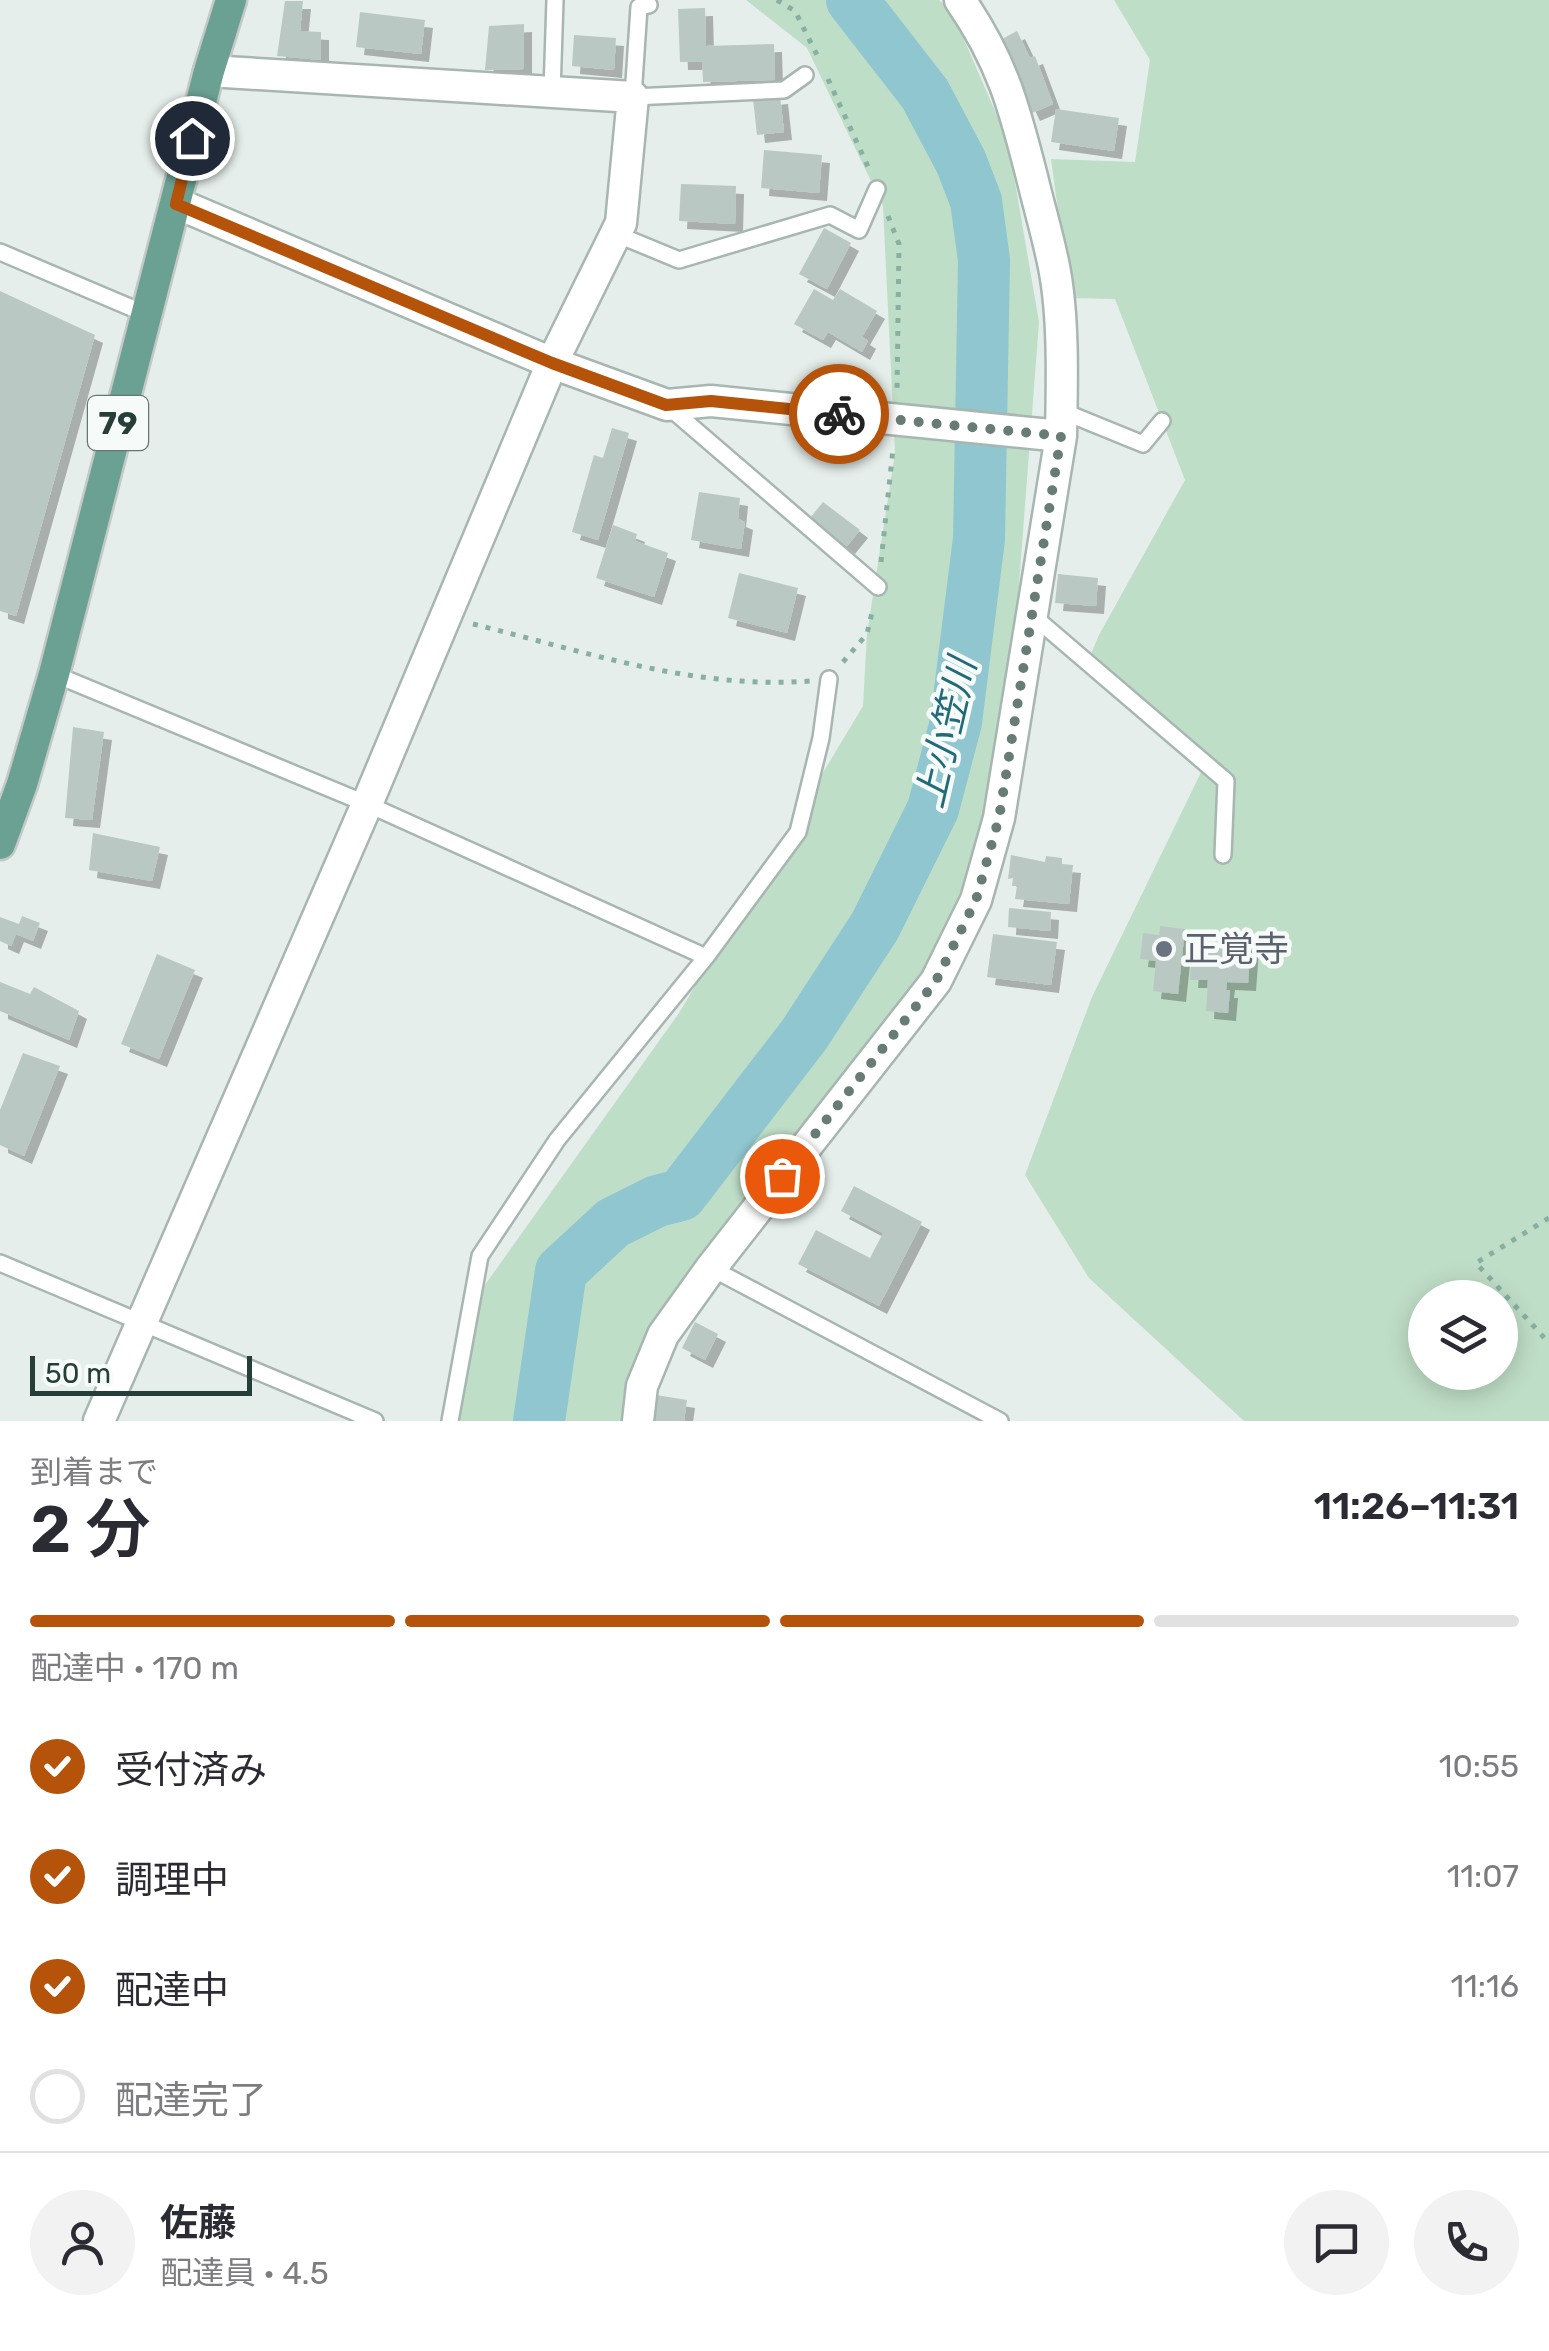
<!DOCTYPE html>
<html lang="ja">
<head>
<meta charset="utf-8">
<style>
  :root { --surface:#fff; --page:#f2f2f3; --text:#2b2b33; --muted:#7c7c81; --line:#e1e1e2; --accent:#b45309 }
  body { margin:0; font-family:Rubik,"Noto Sans JP",sans-serif; background:var(--page); color:var(--text); height:100vh; display:flex; flex-direction:column; font-size:38px; white-space:nowrap }
  * { box-sizing:border-box; margin:0 }
  p { font-size:32px; color:var(--muted) }
  .icon { flex:none; width:55px; height:55px; fill:none; stroke:currentColor; stroke-width:2; stroke-linecap:round; stroke-linejoin:round }
  .map { position:relative; height:1421px; overflow:hidden }
  .drawer { display:flex; flex-direction:column; background:var(--surface); flex:1 }
  .drawer>* { flex:none }
  .tools { position:absolute; left:1408px; top:1280px; display:grid; gap:20px }
  .tools a { display:grid; place-items:center; width:110px; height:110px; border-radius:50%; background:var(--surface); box-shadow:0 5px 25px #0003; font-size:50px }
  .scale { position:absolute; left:30px; bottom:25px; width:222px; box-sizing:border-box; padding-left:10px; border:5px solid #253f38; border-top:0; font-size:28px; line-height:35px; white-space:nowrap; color:#253f38; -webkit-text-stroke:8px #f6faf8; paint-order:stroke }
  .pin { position:absolute; display:grid; place-items:center; width:85px; height:85px; color:#fff; margin:-42px; border:5px solid #fff; border-radius:50%; box-shadow:0 2px 10px #0007 }
  .courier { position:absolute; display:grid; place-items:center; width:100px; height:100px; margin:-50px; border:8px solid #b45309; border-radius:50%; background:#fff; color:#222; box-shadow:0 2px 12px #0007 }
  .overview em { font-style:normal; font-weight:600 }
  .overview div { display:flex; flex-direction:column-reverse }
  .overview { display:flex; align-items:center; justify-content:space-between; height:170px; padding:0 30px }
  h1 { font-size:65px; font-weight:600; line-height:75px }
  .bar { display:grid; grid-template-columns:repeat(4,1fr); gap:15px 10px; align-content:center; height:120px; padding:0 30px }
  .bar i { height:12px; border-radius:8px; background:var(--line) }
  .bar .active { background:var(--accent) }
  .bar p { grid-column:span 4 }
  .line { display:flex; align-items:center; gap:25px; padding:0 30px; border-top:2px solid var(--line) }
  .line div { flex:1 }
  .round { display:grid; place-items:center; flex:none; width:105px; height:105px; border-radius:52px; background:var(--page) }
  ol { padding:0 30px; list-style:none }
  li { display:flex; align-items:center; gap:30px; height:110px }
  li p { margin-inline-start:auto }
  li .icon { padding:10px; border-radius:50%; background:var(--accent); color:#fff; stroke-width:4 }
  li:last-child { color:var(--muted) }
  li i { width:55px; height:55px; border:5px solid var(--line); border-radius:50% }
  .map>svg:first-child { display:block }
</style>
</head>
<body>
<div class="map">
<svg width="1549" height="1421" viewBox="0 0 1549 1421">
  <defs>
    <filter id="shadow"><feDropShadow dx="8" dy="8" stdDeviation="0" flood-color="#0004"/></filter>
  </defs>
  <rect width="100%" height="100%" fill="#e5eeea"/>
  <path fill="#bfdec7" fill-rule="evenodd" d="M746 0H939L952 12 1008 141 1039 322 1003 794 976 900 864 1073 640 1358 637 1421H458L477 1296 679 1013 863 706 867 634 895 453 883 206 807 48Z
    M1114 0H1549V1421H1244L1089 1278 1025 1175 1092 997 1205 764 1087 663 1099 635 1185 480 1115 299 1070 298 1051 159 1135 162 1150 60ZM1425 1298H1500V1372H1425Z"/>
  <g fill="none" stroke-linecap="round" stroke-linejoin="round">
    <path stroke="#90c6d0" stroke-width="52" d="M539 1421 561 1271 613 1223 657 1201 681 1195 804 1035 875 926 933 809 956 722 979 539 984 260 976 201 961 162 925 94 852 0"/>
  </g>
  <path fill="#bac8c3" filter="url(#shadow)" d="M285 1H303L300 31 321 32V60L277 56Z
    M705 8 706 46 774 44 775 80 703 82 702 62H680L678 9Z
    M360 12 425 20 421 54 356 47Z
    M524 24V69L485 70 489 26Z
    M1017 31 1030 58 1035 56 1053 104 1032 113 1018 83 1022 81 1002 39Z
    M574 35 616 38 614 70 572 66Z
    M780 96 784 132 757 135 753 99Z
    M1056 109 1119 118 1114 151 1051 142Z
    M764 150 822 155 819 193 761 188Z
    M681 184 736 186 735 224 679 221Z
    M824 228 851 243 827 289 799 274Z
    M814 289 833 300 840 289 877 311 862 337 868 341 862 352 828 332 823 340 794 324Z
    M0 291 95 335 16 616 0 611Z
    M612 428 629 433 598 540 572 532 594 455 603 458Z
    M699 492 740 498 738 519 745 522 741 549 691 540Z
    M823 502 860 530 847 546 810 518Z
    M613 525 637 534 635 541 668 553 654 597 596 578Z
    M739 573 798 588 787 633 728 618Z
    M1058 574 1098 578 1096 606 1055 603Z
    M73 727 104 732 92 820 65 818Z
    M93 833 160 847 152 881 89 870Z
    M1011 855 1045 862 1046 856 1062 858V864L1073 865 1069 904 1015 899 1017 886H1012L1013 878 1008 879Z
    M1009 908 1051 912 1050 931 1008 927Z
    M22 916 40 923 33 941 16 934 11 946 0 941V917L19 924Z
    M1160 926 1185 929 1178 994 1153 991 1156 961 1140 959 1143 933 1159 935Z
    M993 934 1057 942 1051 985 987 977Z
    M1193 939 1251 943 1248 983 1227 982 1226 990H1230L1228 1013 1206 1011 1208 980H1190Z
    M157 954 195 970 159 1059 121 1044Z
    M0 982 30 994 34 987 79 1011 69 1040 0 1011Z
    M23 1053 60 1066 24 1156 0 1145V1110Z
    M854 1186 922 1222 879 1306 798 1264 816 1230 870 1258 883 1233 841 1211Z
    M695 1322 718 1334 705 1360 682 1348Z
    M656 1395 687 1400 684 1421H652Z"/>
  <g fill="none" stroke-linecap="round" stroke-linejoin="round">
    <g stroke="#a8b6b1" stroke-width="20">
      <path id="lane" d="M649 5 639 7 633 97 784 90 805 75
        M552 92 555 0
        M616 234 679 260 830 215 859 230 877 189
        M0 252 146 314
        M670 408 878 587
        M1062 411 1143 444 1162 421
        M1032 615 1226 781 1223 855
        M54 674 367 804 706 957 798 832 821 738 829 679
        M0 1263 375 1421
        M711 1268 1000 1421
        M450 1421 480 1256 557 1140 706 957"/>
    </g>
    <g stroke="#a8b6b1" stroke-width="35">
      <path id="street" d="M176 203 552 363 667 405 711 401 1061 436
        M99 1421 367 804 552 363 621 223 633 97 209 71
        M638 1421 642 1386 663 1335 711 1268 936 981 976 900 999 818 1061 436C1062 384 1064 317 1054 267 1048 236 1039 207 1032 177 1014 106 1002 61 960 0"/>
    </g>
    <g stroke="#c2c9c7" stroke-width="35">
      <path id="primary" d="M0 844 22 784 54 674 209 71 231 0"/>
    </g>
    <path stroke="#87b0a3" stroke-width="5" stroke-dasharray="5 8" stroke-linecap="butt" d="M777 0 795 11 817 55
      M828 79 869 169
      M888 216 899 244 897 393
      M881 562 893 449
      M473 624C583 651 695 690 810 681
      M843 662 867 634 873 608
      M1549 1218 1476 1263 1549 1343"/>
    <use href="#lane" stroke="#fff" stroke-width="15"/>
    <use href="#street" stroke="#fff" stroke-width="30"/>
    <use href="#primary" stroke="#6ba193" stroke-width="30"/>
  </g>
  <g fill="none" stroke-linecap="round" stroke-linejoin="round">
    <path stroke="#687c76" stroke-width="10" stroke-dasharray="0 18" d="M782 1176 936 981 976 900 999 818 1061 436 839 414"/>
    <path stroke="#b45309" stroke-width="12" d="M192 138 176 204 552 363 666 405 711 401 839 414"/>
  </g>
  <circle fill="#6b7280" stroke="#f6faf8" stroke-width="4" cx="1164" cy="949" r="10"/>
  <g text-anchor="middle" dominant-baseline="central" stroke-width="9" stroke-linejoin="round" paint-order="stroke">
    <rect fill="#f6faf8" stroke="#647772" stroke-width="2.5" x="88" y="396" width="60" height="54" rx="8"/>
    <g font-size="32" font-weight="bold" fill="#253f38">
      <text x="118" y="423">79</text>
    </g>
    <g font-size="35" fill="#5b616d" stroke="#f6faf8" text-anchor="start">
      <text x="1184" y="949">正覚寺</text>
    </g>
    <g font-size="38" font-style="italic" fill="#206a79" stroke="#f6faf8">
      <text transform="translate(946 733) rotate(-77)">上小笠川</text>
    </g>
  </g>
</svg>
<div class="tools">
<a><svg class="icon" aria-label="layers" viewBox="0 0 24 24"><path d="M12 4l9 5-9 5-9-5zM3 14l9 5 9-5"/></svg></a>
</div>
<div class="scale">50 m</div>
<div class="pin" style="left:782px;top:1176px;background:#ea580c"><svg class="icon" aria-label="bag" viewBox="0 0 24 24"><path d="M5 8h14l-1 12H6zM9 8a3 3 0 0 1 6 0"/></svg></div>
<div class="pin" style="left:192px;top:138px;background:#1f2937"><svg class="icon" aria-label="home" viewBox="0 0 24 24"><path d="M3 11l9-7 9 7M6 9v11h12V9"/></svg></div>
<div class="courier" style="left:839px;top:414px"><svg class="icon" aria-label="bike" viewBox="0 0 24 24"><circle cx="6" cy="16" r="4"/><circle cx="18" cy="16" r="4"/><path d="M6 16l4-8h5l3 8M10 8l3 8H6M13 5h3"/></svg></div>
</div>
<section class="drawer">
<div class="overview"><div><h1>2 分</h1><p>到着まで</p></div><em>11:26–11:31</em></div>
<div class="bar"><i class="active"></i><i class="active"></i><i class="active"></i><i></i><p>配達中 · 170 m</p></div>
<ol>
<li><svg class="icon" aria-label="check" viewBox="0 0 24 24"><path d="M5 12l5 5 9-10"/></svg>受付済み<p>10:55</p></li>
<li><svg class="icon" aria-label="check" viewBox="0 0 24 24"><path d="M5 12l5 5 9-10"/></svg>調理中<p>11:07</p></li>
<li><svg class="icon" aria-label="check" viewBox="0 0 24 24"><path d="M5 12l5 5 9-10"/></svg>配達中<p>11:16</p></li>
<li><i></i>配達完了</li>
</ol>
<div class="line" style="height:180px"><a class="round"><svg class="icon" aria-label="person" viewBox="0 0 24 24"><circle cx="12" cy="8" r="4"/><path d="M4 21q1-7 8-7t8 7"/></svg></a><div><b>佐藤</b><p>配達員 · 4.5</p></div><a class="round"><svg class="icon" aria-label="chat" viewBox="0 0 24 24"><path d="M4 5h16v11H9l-5 4z"/></svg></a><a class="round"><svg class="icon" aria-label="phone" viewBox="0 0 24 24"><path d="M5 4h4l2 5-3 2q2 4 5 5l2-3 5 2v4C11 20 4 13 5 4z"/></svg></a></div>
</section>
</body>
</html>
